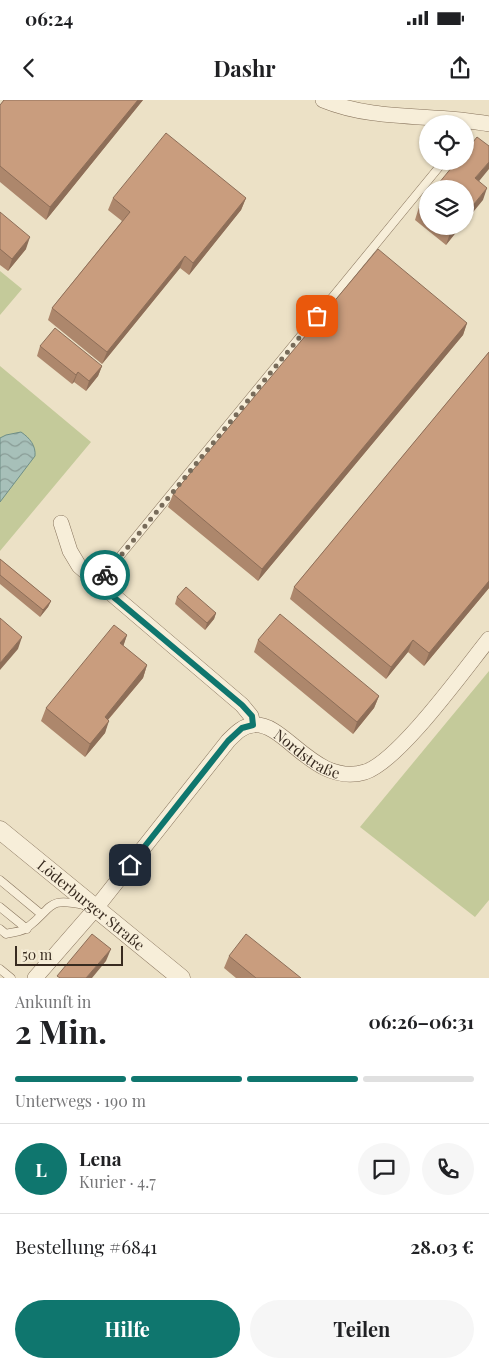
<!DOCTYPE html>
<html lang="de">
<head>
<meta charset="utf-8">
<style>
  :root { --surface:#fff; --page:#f6f6f6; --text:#202124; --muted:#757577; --line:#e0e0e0; --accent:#0f766e }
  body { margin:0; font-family:"Playfair Display",serif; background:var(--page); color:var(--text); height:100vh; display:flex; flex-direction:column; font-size:19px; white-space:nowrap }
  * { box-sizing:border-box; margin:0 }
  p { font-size:16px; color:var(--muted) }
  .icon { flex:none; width:28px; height:28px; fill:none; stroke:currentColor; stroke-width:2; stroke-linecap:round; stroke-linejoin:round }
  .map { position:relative; height:878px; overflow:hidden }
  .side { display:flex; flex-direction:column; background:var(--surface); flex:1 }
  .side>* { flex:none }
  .buttons { position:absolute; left:419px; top:15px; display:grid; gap:10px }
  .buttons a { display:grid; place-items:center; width:55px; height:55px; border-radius:50%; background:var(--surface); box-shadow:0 1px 4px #0004; font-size:25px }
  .scale { position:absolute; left:15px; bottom:12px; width:108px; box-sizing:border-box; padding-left:5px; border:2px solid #382b20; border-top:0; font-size:14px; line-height:18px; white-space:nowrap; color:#382b20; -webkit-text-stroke:4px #f4ebd5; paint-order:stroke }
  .pin { position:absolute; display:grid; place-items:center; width:42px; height:42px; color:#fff; margin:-21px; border-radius:10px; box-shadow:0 2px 8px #0006 }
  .courier { position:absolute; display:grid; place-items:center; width:50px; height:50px; margin:-25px; border:4px solid #0f766e; border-radius:50%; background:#fff; color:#222; box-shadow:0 1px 6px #0007 }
  .headline em { font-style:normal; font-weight:700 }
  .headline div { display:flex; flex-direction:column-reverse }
  .headline { display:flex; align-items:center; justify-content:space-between; height:85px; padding:0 15px }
  h1 { font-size:32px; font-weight:700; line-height:38px }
  .bar { display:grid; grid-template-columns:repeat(4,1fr); gap:8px 5px; align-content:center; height:60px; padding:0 15px }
  .bar i { height:6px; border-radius:4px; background:var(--line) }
  .bar .current { background:var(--accent) }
  .bar p { grid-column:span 4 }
  .line { display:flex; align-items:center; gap:12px; padding:0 15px; border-top:1px solid var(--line) }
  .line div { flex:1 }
  .round { display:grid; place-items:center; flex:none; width:52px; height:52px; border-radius:26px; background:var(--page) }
  .action { display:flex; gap:10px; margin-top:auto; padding:10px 15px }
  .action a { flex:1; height:58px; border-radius:30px; background:var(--accent); color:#fff; font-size:20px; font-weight:700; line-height:58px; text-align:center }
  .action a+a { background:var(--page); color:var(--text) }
  .status { display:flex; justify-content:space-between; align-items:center; height:35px; padding:0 25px; background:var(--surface); direction:ltr }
  .status svg { height:14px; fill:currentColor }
  header { display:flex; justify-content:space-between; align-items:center; height:65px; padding:0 15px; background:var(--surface); font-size:22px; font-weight:700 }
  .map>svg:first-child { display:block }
</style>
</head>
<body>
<div class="status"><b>06:24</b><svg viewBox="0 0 49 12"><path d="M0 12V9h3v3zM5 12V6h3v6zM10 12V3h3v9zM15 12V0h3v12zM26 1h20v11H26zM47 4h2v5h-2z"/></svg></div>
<header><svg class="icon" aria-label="back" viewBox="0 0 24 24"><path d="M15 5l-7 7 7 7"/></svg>Dashr<svg class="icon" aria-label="share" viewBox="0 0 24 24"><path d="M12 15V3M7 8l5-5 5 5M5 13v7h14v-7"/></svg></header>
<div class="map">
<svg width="489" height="878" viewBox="0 0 489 878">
  <defs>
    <pattern id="water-waves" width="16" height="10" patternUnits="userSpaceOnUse" patternTransform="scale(1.25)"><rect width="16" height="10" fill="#a7c0b9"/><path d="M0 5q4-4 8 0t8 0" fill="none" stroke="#899c96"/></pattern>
  </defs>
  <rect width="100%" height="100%" fill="#ece1c6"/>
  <path fill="#c4ca9a" d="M0 171 22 189 0 215Z
    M0 266 91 342 0 451Z
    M489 571V800L475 817 360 727Z"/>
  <path fill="url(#water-waves)" stroke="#6e8e86" d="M21 332C30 338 36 346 35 356L0 402V338L6 335Z"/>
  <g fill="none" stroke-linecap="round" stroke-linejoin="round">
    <g stroke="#87735c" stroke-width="9">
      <path id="service" d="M465 35 469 21
        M98 483 444 61
        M0 780 41 814
        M0 807 27 829
        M0 829 6 834C13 832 23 832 28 827 54 807 46 797 84 805
        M0 869 11 878"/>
    </g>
    <g stroke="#87735c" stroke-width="16">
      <g id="minor">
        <path d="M323 0C377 22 433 13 489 24"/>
        <path d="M61 423 70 451 79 466 242 605 251 616 253 625"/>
        <path id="s1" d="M35 878 96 808 228 641C235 634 242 626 253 625 285 621 314 687 365 672 399 661 464 570 489 539"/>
      </g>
    </g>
    <g stroke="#87735c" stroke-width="19">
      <g id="tertiary">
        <path id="s2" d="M0 730 181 878"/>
      </g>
    </g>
    <use href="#service" stroke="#f7eed9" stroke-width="8"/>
    <use href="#minor" stroke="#f7eed9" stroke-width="15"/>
    <use href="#tertiary" stroke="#f7eed9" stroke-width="18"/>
  </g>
  <path fill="#ad876c" d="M4 0H143L46 120 0 82V5Z
    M428 97V126H461L446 145 415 120 419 107Z
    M113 98H246L241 110 189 175 180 168 102 264 48 220 52 208 122 121 108 110Z
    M0 112 26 149 8 171 0 165Z
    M467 223 463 235 258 481 168 407 173 394Z
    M40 246 102 266 98 276 86 291 74 282 72 284 37 256Z
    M489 252V488L424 566 408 552 386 579 290 499 294 487Z
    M0 459 51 501 48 507 40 517 0 484Z
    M177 497 216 513 214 519 205 530 175 504Z
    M127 535 123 546 147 565 143 578 108 620 105 633 85 657 41 621 46 608Z
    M258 540 379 596 374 608 353 634 254 552Z
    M229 856 301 878H236L224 868Z"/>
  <path fill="#8d6e58" d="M138 0H143L46 120 50 107Z
    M489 62V69L471 91 475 78Z
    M487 88 483 100 465 122V115Z
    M246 98 241 110 189 175 193 163Z
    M455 126H461L446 145 450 133Z
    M30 137 26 149 8 171 12 159Z
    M185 156 180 168 102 264 107 252Z
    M467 223 463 235 258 481 262 469Z
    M102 266 98 276 86 291 89 281Z
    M78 272 74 282 72 284 76 275Z
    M489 481V488L424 566 429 553Z
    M51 501 48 507 40 517 43 510Z
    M216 513 214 519 205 530 207 523Z
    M127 535 123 547 120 543Z
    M22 537 18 549 0 570V563Z
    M413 540 408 552 386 579 391 567Z
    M147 565 143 578 100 629 105 617Z
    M379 596 374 608 353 634 357 622Z
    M109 621 105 633 85 657 90 644Z
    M111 849 106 861 92 878H86Z"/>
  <path fill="#c99d7e" stroke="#8d6e58" d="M4 0H138L50 107 0 66V5Z
    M166 33 246 98 193 163 185 156 107 252 52 208 130 112 113 98Z
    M477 37 489 46V62L475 78 487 88 465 115V89H434L457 61H465V52Z
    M428 97V114L419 107Z
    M0 112 30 137 12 159 0 149Z
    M443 126H455L450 133Z
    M378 149 467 223 262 469 173 394Z
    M55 228 102 266 89 281 78 272 76 275 40 246Z
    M489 252V481L429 553 413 540 391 567 294 487Z
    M0 459 51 501 43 510 0 475Z
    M186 487 216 513 207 523 177 497Z
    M280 514 379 596 357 622 258 540Z
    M0 518 22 537 0 563Z
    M114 525 127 535 120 543 147 565 105 617 109 621 90 644 46 608Z
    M92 834 111 849 86 878H60L57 876Z
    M246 834 301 878H256L229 856Z"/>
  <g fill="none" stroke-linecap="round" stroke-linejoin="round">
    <path stroke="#776b5a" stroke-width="5" stroke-dasharray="0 9" d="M105 475 317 216"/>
    <path stroke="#0f766e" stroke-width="6" d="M105 475 98 484 242 605 252 616 253 625 242 628 228 641 130 765"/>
  </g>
  <g text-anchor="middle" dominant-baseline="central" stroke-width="4.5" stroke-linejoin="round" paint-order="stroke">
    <g font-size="15" fill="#382b20" stroke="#f4ebd5">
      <text stroke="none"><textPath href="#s1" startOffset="399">Nordstraße</textPath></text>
      <text stroke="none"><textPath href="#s2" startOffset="118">Löderburger Straße</textPath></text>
    </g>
  </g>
</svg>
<div class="buttons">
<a><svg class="icon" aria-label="locate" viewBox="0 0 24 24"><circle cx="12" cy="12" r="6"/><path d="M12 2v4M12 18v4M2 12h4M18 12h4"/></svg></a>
<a><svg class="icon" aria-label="layers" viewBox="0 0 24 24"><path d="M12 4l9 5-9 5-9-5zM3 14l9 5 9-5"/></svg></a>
</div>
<div class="scale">50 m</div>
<div class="pin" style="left:317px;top:216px;background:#ea580c"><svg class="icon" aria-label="bag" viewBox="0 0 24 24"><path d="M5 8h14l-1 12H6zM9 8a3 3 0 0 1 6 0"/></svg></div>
<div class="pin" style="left:130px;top:765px;background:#1f2937"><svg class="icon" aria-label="home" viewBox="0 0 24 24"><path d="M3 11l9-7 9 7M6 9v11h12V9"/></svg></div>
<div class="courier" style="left:105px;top:475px"><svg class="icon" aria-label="bike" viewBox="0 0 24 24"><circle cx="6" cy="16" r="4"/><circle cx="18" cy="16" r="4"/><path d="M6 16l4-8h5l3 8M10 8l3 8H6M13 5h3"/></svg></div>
</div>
<section class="side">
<div class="headline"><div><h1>2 Min.</h1><p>Ankunft in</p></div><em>06:26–06:31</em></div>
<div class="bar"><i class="current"></i><i class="current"></i><i class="current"></i><i></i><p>Unterwegs · 190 m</p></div>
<div class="line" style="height:90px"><b class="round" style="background:var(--accent);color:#fff">L</b><div><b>Lena</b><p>Kurier · 4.7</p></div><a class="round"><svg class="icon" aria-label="chat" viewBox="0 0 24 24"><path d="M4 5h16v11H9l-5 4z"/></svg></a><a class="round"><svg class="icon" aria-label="phone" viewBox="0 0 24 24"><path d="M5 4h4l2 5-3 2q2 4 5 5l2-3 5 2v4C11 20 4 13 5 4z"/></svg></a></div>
<div class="line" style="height:65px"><div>Bestellung #6841</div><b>28.03 €</b></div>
<div class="action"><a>Hilfe</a><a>Teilen</a></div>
</section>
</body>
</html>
